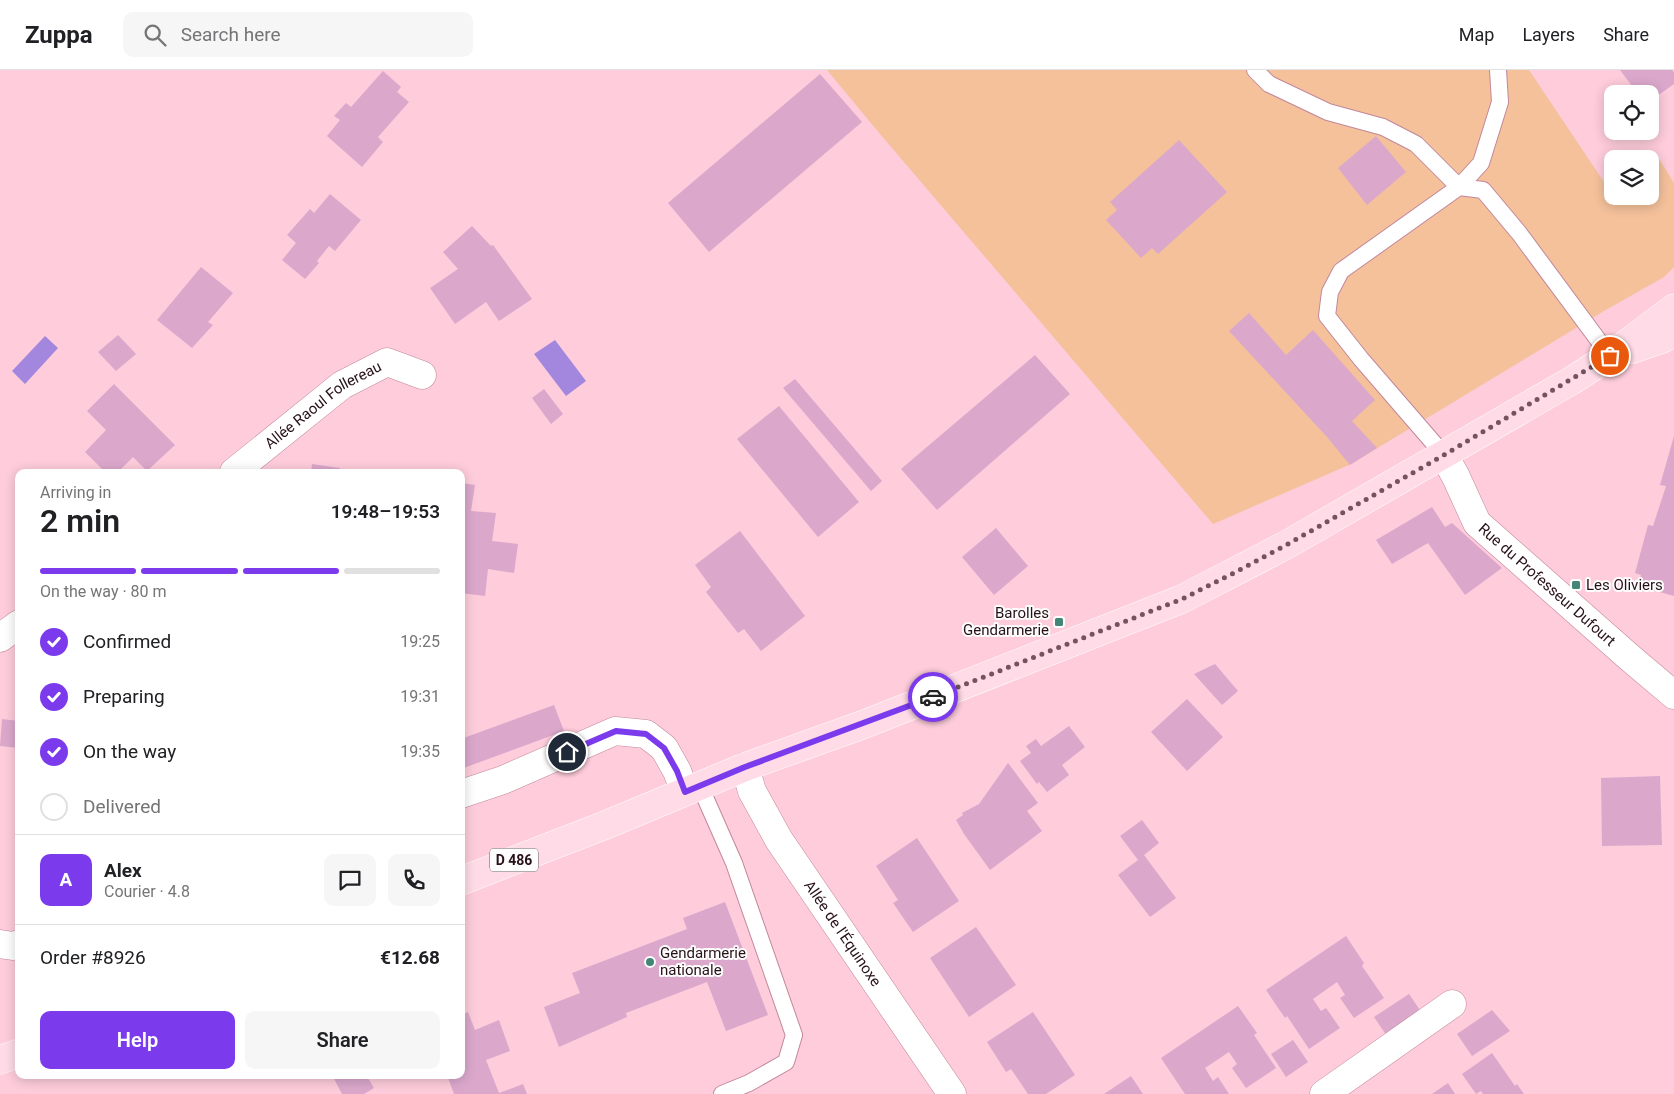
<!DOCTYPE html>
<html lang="en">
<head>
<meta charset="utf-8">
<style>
  :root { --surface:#fff; --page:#f6f6f6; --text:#202124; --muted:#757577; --line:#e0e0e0; --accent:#7c3aed }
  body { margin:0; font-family:Roboto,sans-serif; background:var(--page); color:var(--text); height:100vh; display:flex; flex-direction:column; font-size:19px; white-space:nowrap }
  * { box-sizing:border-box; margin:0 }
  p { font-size:16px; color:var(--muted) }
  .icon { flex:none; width:28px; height:28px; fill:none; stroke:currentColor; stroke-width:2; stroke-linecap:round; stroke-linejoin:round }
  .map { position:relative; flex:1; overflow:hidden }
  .details { position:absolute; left:15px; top:399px; width:450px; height:610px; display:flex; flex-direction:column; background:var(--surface); border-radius:10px; box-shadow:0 2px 12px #0003 }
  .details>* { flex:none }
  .buttons { position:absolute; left:1604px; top:15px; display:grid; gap:10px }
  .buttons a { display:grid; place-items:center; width:55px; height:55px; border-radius:10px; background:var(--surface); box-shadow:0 2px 12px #0003; font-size:25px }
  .pin { position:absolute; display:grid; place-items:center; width:42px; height:42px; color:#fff; margin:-21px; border:2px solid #fff; border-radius:50%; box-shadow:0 1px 5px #0007 }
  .courier { position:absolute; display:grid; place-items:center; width:50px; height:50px; margin:-25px; border:4px solid #7c3aed; border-radius:50%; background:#fff; color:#222; box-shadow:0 1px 6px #0007 }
  .summary em { font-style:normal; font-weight:600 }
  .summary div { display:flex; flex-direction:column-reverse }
  .summary { display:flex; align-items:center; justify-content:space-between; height:85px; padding:0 25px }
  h1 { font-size:32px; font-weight:600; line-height:38px }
  .bar { display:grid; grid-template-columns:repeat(4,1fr); gap:8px 5px; align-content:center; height:60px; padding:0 25px }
  .bar i { height:6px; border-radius:4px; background:var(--line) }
  .bar .active { background:var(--accent) }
  .bar p { grid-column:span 4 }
  .line { display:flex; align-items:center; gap:12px; padding:0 25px; border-top:1px solid var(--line) }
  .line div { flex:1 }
  .round { display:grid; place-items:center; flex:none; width:52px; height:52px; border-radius:10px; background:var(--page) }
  ol { padding:0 25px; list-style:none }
  li { display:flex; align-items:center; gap:15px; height:55px }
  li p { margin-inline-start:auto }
  li .icon { padding:5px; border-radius:50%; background:var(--accent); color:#fff; stroke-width:4 }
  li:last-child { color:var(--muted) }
  li i { width:28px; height:28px; border:2px solid var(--line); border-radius:50% }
  .cta { display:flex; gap:10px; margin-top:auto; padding:10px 25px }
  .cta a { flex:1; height:58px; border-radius:10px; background:var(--accent); color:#fff; font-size:20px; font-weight:600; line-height:58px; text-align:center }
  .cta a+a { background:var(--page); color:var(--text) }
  header { display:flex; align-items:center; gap:30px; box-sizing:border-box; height:70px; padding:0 25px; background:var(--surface); border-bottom:1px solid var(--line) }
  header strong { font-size:24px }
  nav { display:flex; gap:28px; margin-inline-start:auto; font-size:18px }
  .search { width:350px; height:45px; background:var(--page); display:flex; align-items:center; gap:12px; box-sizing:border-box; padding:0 18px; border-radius:10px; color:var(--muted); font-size:19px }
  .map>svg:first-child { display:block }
</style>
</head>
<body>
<header>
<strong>Zuppa</strong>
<div class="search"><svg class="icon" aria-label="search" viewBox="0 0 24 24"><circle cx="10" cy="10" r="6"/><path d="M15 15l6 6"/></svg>Search here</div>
<nav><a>Map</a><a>Layers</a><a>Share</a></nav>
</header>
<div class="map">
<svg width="1674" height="1024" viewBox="0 0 1674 1024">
  <rect width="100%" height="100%" fill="#feccdb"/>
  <path fill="#f4c19b" d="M827 0H1529L1606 115 1612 112V126H1650V95L1660 90 1674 113V197L1664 207 1604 241 1351 394 1213 454 880 64Z"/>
  <path fill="#a387de" d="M45 266 58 278 25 314 12 301Z
    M555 270 586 311 566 326 534 284Z"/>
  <path fill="#dba8cc" d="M1620 0H1672L1674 2V14L1650 31V24H1638Z
    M383 1 401 17 397 22 409 32 378 67 383 72 362 97 327 66 340 50 334 46 346 33 351 37Z
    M820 4 862 52 709 182 668 133Z
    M1376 66 1406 102 1367 135 1338 98Z
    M1179 70 1227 122 1158 184 1152 178 1141 188 1106 150 1117 140 1110 132Z
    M330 124 361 150 335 181 329 176 317 191 319 193 305 209 282 190 296 173 287 165 310 139 314 143Z
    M472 156 491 176 493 175 532 229 499 251 486 232 455 254 430 218 458 199 443 182Z
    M201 197 233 223 208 252 213 255 192 278 157 250Z
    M1249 243 1286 285 1313 260 1375 330 1352 351 1377 378 1350 395 1327 367 1229 261Z
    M118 265 136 284 116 301 98 282Z
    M1035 285 1070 324 937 440 901 399Z
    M795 309 882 411 871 421 783 318Z
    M114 314 175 375 147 401 133 387 118 402H105L85 382 106 360 87 341Z
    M544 319 563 344 551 354 532 328Z
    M779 336 859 432 818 467 737 369Z
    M1674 366V526L1638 516 1641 505 1635 503 1648 455 1653 456 1666 416 1660 415Z
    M312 394 340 398 339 402H311Z
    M461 413 475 415 471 441 496 443 492 471 518 474 514 503 488 499 485 526 461 523Z
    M1432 437 1445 457 1452 453 1502 498 1465 525 1428 473 1392 494 1376 470Z
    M996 458 1028 496 994 525 962 487Z
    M740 461 805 546 761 581 744 559 738 563 706 522 711 517 695 495Z
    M1215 594 1238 621 1222 635 1194 604Z
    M1187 629 1223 667 1187 701 1151 662Z
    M554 635 564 661 461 699V669Z
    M2 649 19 651V678L0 676Z
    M1069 656 1085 677 1062 695 1069 705 1047 722 1039 712 1037 714 1020 691 1031 683 1026 676 1036 669 1041 676Z
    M1008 693 1038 733 1027 741 1042 761 990 800 964 764 956 750 963 745 962 743 979 734Z
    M1660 706 1662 775 1602 776 1601 708Z
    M1142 750 1159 773 1144 785 1176 828 1150 847 1118 805 1138 790 1120 766Z
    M917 768 959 831 913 862 893 833 898 830 876 796Z
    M725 832 768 945 726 961 707 912 626 943 627 947 559 977 544 937 580 923 572 903 687 859 683 848Z
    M976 857 1016 915 969 947 930 888Z
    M1346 866 1364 893 1362 896 1384 928 1354 948 1340 928 1345 925 1337 912 1313 929 1321 941 1326 938 1340 958 1309 979 1287 946 1285 948 1266 920Z
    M1409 924 1424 946 1389 969 1374 947Z
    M1238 936 1257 963 1254 965 1276 998 1246 1018 1232 998 1237 994 1229 982 1205 998 1213 1011 1218 1007 1229 1024H1185L1161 988Z
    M1492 940 1510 961 1472 986 1457 964Z
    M468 942 475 960 499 950 510 981 486 990 499 1023 523 1014 527 1024H454L447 1005H461V945Z
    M1033 942 1075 1005 1046 1024H1028L1011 999 1006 1002 987 972Z
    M1293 970 1308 992 1286 1007 1271 984Z
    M1492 983 1515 1016 1517 1014 1524 1024H1483L1481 1021 1476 1024 1462 1004Z
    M332 1005H366L374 1018 364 1024H342Z
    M1131 1006 1143 1024H1104Z
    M1448 1013 1455 1024H1432Z"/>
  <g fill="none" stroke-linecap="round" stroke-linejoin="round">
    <g stroke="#c2879b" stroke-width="18">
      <path id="lane" d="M1255 0 1269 14 1328 42 1383 57 1416 74 1459 117 1483 120 1519 163 1610 286
        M1444 385 1361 289 1327 246 1330 222 1341 201 1459 117 1481 93 1500 32 1498 0
        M700 716 734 793 794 965 786 992 749 1013 722 1024"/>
    </g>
    <g stroke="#c2879b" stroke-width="29">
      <g id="street">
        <path id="s1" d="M1444 385 1456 407 1477 453 1629 587 1674 625"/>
        <path id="s2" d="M234 402 342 315 387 292 422 305"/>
        <path d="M0 568 19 554"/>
        <path id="s3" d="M745 697 752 721 779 770 952 1024"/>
        <path d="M461 724 503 710 615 661 646 664 664 678 677 701 685 722"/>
        <path d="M0 874 13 876 19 874"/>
        <path d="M1324 1024 1452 934"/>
      </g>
    </g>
    <g stroke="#fff" stroke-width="29">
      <path id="primary" d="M1633 279 1662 269 1674 263
        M461 811 603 756 745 697 862 655 1182 529 1288 474 1571 311 1610 286 1674 238
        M0 990 19 983"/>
    </g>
    <use href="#lane" stroke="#fff" stroke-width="16"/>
    <use href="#street" stroke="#fff" stroke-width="28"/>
    <use href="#primary" stroke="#fedbe6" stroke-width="28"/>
  </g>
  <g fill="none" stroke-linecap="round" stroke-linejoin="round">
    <path stroke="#73535e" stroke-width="5" stroke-dasharray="0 9" d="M933 627 1182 529 1232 504 1288 474 1444 385 1610 286"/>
    <path stroke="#7c3aed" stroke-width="6" d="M567 682 616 661 646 664 664 678 677 701 685 722 745 697 933 627"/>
  </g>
  <g fill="#438577" stroke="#fdfdfd" stroke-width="2">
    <rect x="1571" y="510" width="10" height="10" rx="2.5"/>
    <rect x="1054" y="547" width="10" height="10" rx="2.5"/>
    <circle cx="650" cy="892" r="5"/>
  </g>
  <g text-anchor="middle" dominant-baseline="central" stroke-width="4" stroke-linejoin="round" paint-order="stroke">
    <rect fill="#fdfdfd" stroke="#68585e" stroke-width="1" x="490" y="778.5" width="48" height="23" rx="4"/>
    <g font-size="14" font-weight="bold" fill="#28121a">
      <text x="514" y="790">D 486</text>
    </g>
    <g font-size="15" fill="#28121a" stroke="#fdfdfd">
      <text stroke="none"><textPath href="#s2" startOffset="112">Allée Raoul Follereau</textPath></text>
      <text stroke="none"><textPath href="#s1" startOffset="169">Rue du Professeur Dufourt</textPath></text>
      <text stroke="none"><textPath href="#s3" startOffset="194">Allée de l'Équinoxe</textPath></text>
    </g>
    <g font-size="15" fill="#28121a" stroke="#fdfdfd" text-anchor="start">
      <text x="1586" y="515">Les Oliviers</text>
      <text x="1049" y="543" text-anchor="end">Barolles<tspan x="1049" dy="17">Gendarmerie</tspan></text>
      <text x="660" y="883">Gendarmerie<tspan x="660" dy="17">nationale</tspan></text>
    </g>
  </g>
</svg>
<div class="buttons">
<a><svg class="icon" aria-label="locate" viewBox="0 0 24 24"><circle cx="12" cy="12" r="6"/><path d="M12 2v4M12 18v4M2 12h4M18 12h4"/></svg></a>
<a><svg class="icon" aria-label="layers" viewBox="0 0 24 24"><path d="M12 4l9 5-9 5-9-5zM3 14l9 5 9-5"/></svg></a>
</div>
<div class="pin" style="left:1610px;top:286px;background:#ea580c"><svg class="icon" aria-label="bag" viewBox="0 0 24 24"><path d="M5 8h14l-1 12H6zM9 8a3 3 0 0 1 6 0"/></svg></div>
<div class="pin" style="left:567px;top:682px;background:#1f2937"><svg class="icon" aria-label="home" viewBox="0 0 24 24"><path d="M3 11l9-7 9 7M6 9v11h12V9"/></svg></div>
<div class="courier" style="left:933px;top:627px"><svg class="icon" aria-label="car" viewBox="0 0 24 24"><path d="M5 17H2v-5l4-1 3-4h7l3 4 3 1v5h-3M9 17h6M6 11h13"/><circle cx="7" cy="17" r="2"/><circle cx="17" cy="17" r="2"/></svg></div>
<section class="details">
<div class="summary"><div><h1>2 min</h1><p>Arriving in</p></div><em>19:48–19:53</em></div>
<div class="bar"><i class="active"></i><i class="active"></i><i class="active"></i><i></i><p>On the way · 80 m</p></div>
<ol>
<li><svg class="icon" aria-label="check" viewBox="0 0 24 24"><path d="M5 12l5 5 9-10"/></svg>Confirmed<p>19:25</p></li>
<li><svg class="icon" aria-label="check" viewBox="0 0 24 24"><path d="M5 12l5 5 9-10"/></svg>Preparing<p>19:31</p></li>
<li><svg class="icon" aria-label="check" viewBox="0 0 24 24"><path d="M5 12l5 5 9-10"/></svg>On the way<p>19:35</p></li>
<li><i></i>Delivered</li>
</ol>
<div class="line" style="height:90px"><b class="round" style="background:var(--accent);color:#fff">A</b><div><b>Alex</b><p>Courier · 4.8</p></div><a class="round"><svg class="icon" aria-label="chat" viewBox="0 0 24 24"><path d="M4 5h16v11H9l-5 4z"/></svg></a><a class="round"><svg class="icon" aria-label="phone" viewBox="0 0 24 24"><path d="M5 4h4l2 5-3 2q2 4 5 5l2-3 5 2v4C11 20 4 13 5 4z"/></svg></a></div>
<div class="line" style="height:65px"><div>Order #8926</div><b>€12.68</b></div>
<div class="cta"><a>Help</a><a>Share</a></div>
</section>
</div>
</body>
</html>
